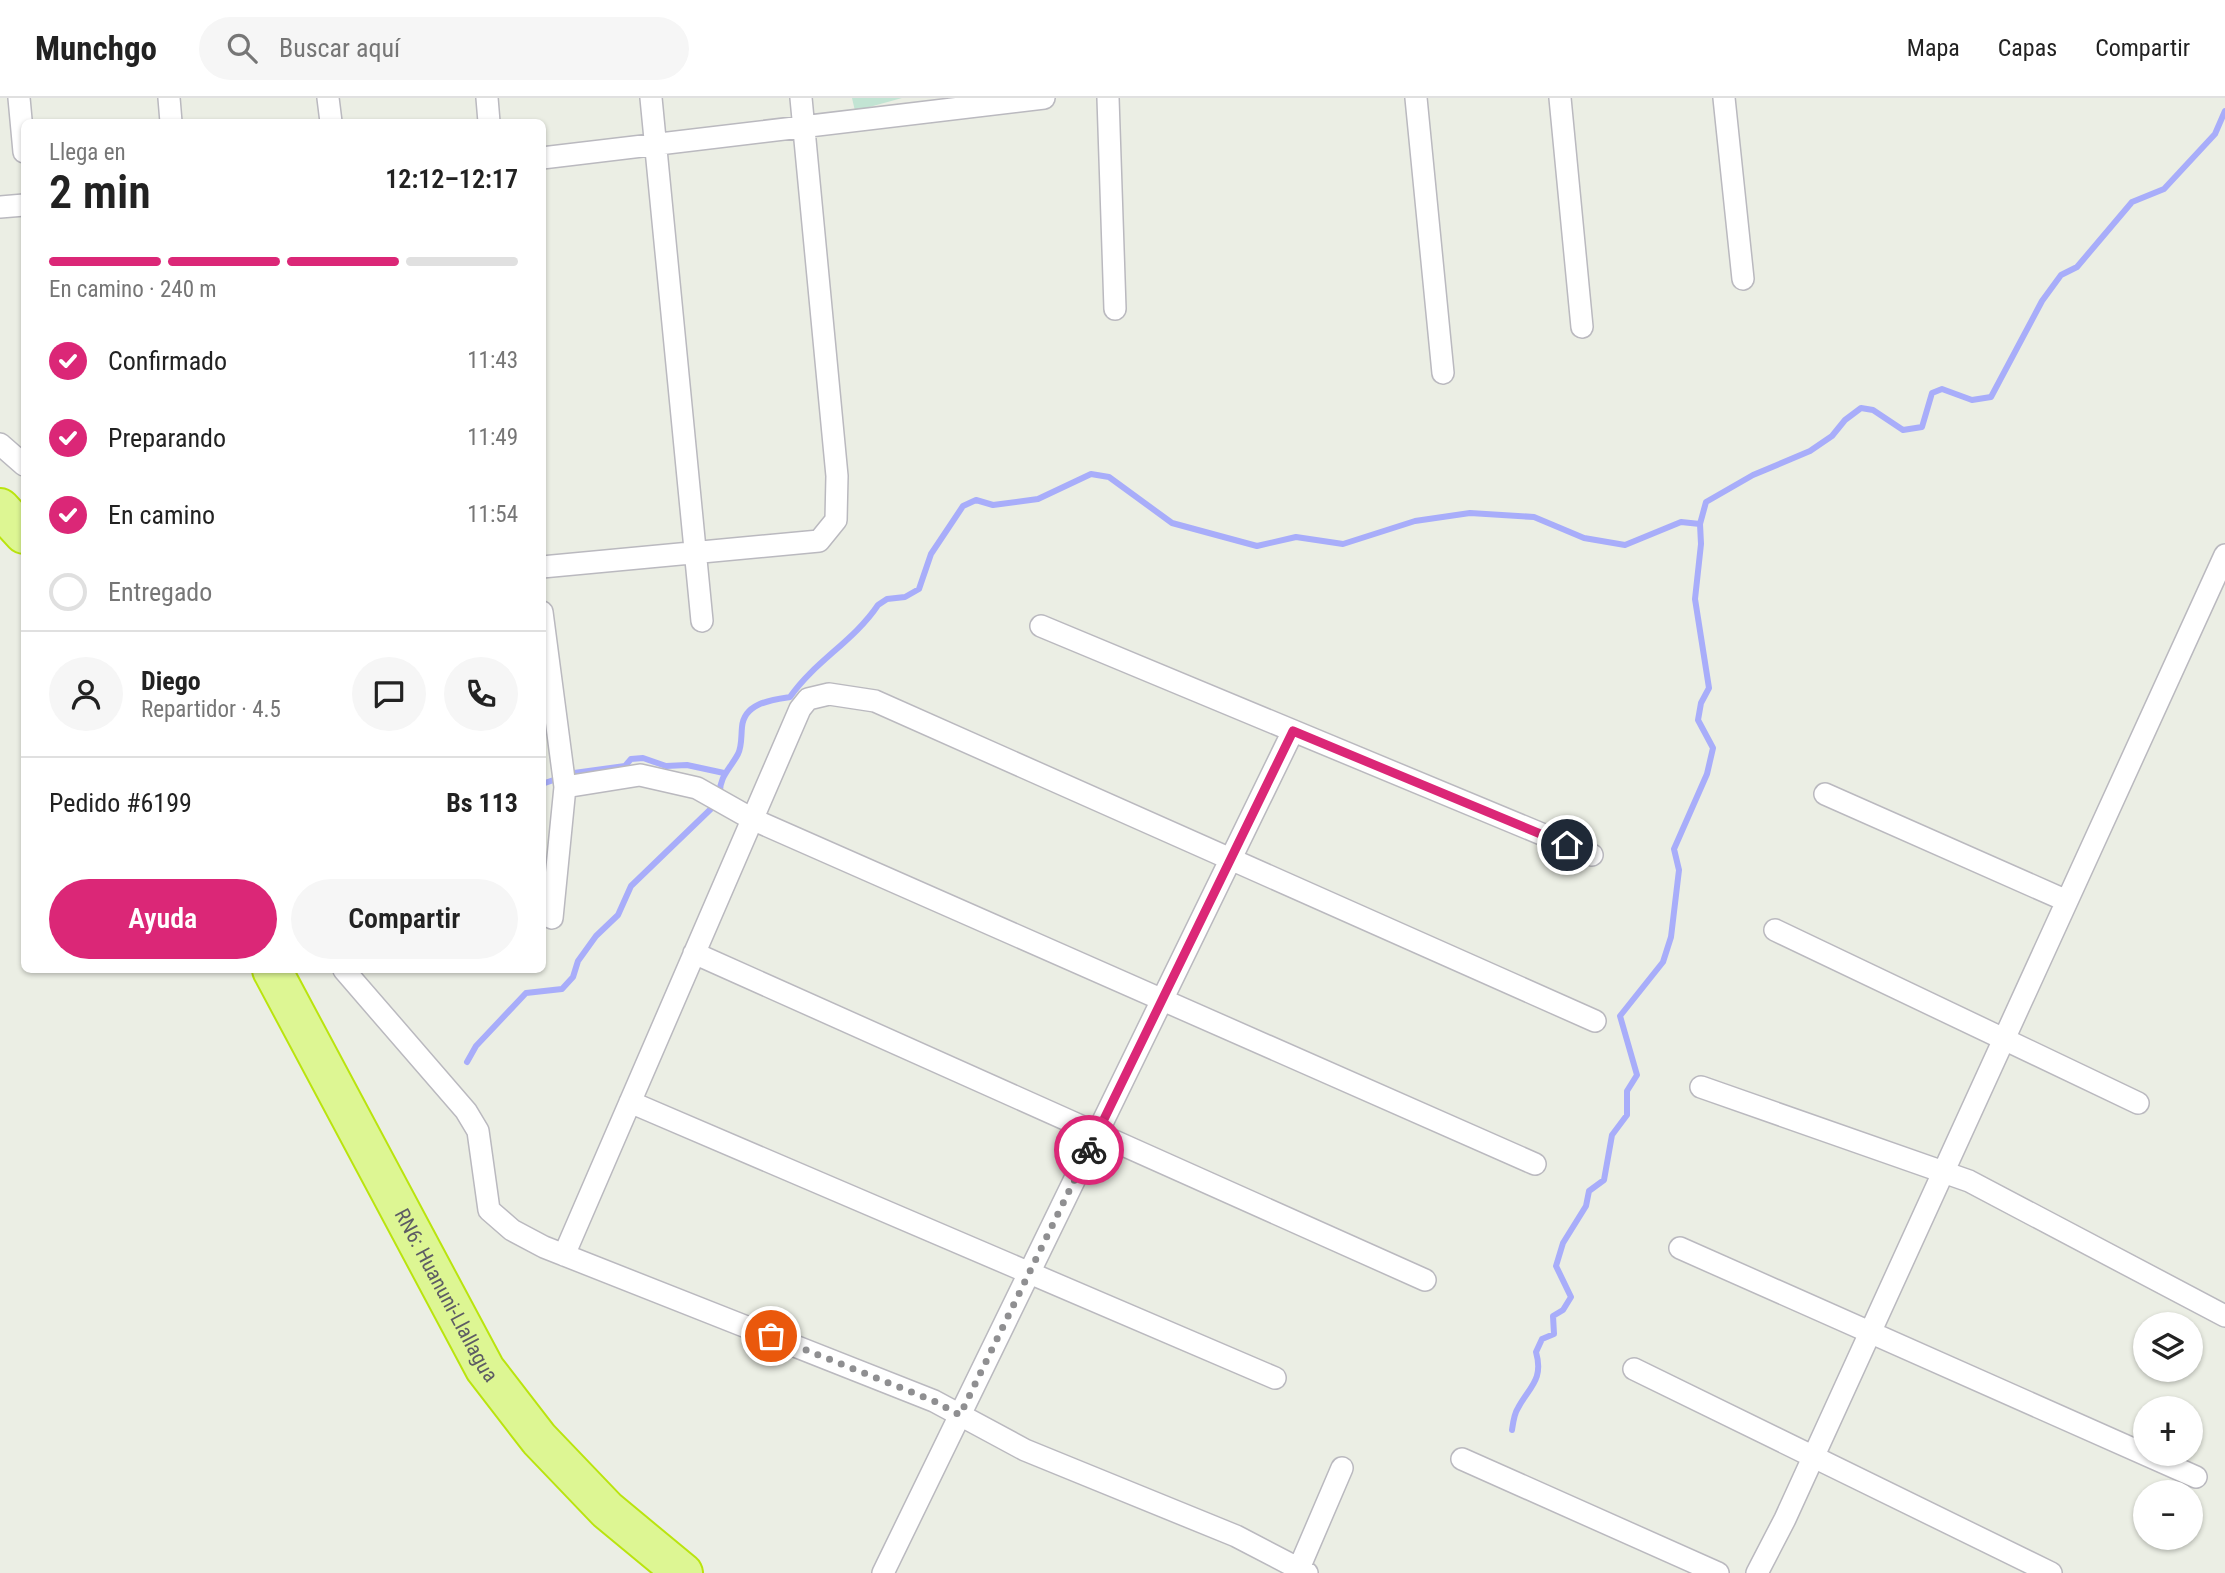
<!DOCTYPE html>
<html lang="es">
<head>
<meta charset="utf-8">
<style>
  :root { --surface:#fff; --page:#f6f6f6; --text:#222; --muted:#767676; --line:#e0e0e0; --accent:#db2777 }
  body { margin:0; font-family:"Roboto Condensed",sans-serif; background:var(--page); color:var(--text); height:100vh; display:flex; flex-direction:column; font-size:26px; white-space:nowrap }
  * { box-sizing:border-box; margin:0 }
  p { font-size:23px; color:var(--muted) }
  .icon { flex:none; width:38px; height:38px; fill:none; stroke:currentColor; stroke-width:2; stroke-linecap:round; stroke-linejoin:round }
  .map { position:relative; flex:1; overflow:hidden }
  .panel { position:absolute; left:21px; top:21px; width:525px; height:854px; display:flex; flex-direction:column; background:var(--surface); border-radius:10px; box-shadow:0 2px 5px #0004 }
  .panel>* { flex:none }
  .tools { position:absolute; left:2133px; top:1214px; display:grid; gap:14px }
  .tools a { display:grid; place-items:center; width:70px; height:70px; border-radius:50%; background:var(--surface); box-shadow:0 2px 5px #0004; font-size:35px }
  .pin { position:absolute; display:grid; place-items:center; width:60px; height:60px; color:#fff; margin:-30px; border:4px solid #fff; border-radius:50%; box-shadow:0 2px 7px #0007 }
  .courier { position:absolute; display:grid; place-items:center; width:70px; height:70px; margin:-35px; border:5px solid #db2777; border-radius:50%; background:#fff; color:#222; box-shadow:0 2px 9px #0007 }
  .overview em { font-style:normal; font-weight:600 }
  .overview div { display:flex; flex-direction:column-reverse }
  .overview { display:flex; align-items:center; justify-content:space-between; height:119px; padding:0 28px }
  h1 { font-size:46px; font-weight:600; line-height:52px }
  .bar { display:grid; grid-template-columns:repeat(4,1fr); gap:10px 7px; align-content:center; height:84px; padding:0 28px }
  .bar i { height:9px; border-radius:5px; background:var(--line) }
  .bar .current { background:var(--accent) }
  .bar p { grid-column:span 4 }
  .line { display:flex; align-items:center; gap:18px; padding:0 28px; border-top:2px solid var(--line) }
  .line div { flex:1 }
  .round { display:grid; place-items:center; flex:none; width:74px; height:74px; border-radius:37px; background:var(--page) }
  ol { padding:0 28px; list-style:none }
  li { display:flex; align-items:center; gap:21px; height:77px }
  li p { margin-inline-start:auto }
  li .icon { padding:7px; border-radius:50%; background:var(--accent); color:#fff; stroke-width:4 }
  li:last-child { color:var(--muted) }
  li i { width:38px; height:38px; border:4px solid var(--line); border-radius:50% }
  .cta { display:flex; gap:14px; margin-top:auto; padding:14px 28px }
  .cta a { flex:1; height:80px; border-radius:42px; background:var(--accent); color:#fff; font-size:28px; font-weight:600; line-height:80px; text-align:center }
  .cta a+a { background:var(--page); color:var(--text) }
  header { display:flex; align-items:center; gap:42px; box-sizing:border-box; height:98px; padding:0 35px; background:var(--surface); border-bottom:2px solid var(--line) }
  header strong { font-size:33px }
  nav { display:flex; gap:38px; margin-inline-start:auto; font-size:24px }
  .search { width:490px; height:63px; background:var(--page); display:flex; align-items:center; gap:18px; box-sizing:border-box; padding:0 24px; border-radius:38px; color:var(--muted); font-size:26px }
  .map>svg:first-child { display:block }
</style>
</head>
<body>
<header>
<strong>Munchgo</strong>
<div class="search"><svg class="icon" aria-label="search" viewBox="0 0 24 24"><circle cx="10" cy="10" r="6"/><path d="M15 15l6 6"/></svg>Buscar aquí</div>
<nav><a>Mapa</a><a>Capas</a><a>Compartir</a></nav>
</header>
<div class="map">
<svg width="2225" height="1475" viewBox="0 0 2225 1475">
  <rect width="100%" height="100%" fill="#ebeee4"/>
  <path fill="#c2e4d3" d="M852 0H902L855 13Z"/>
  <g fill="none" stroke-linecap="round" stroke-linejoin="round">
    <path stroke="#a8adfa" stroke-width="6" d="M542 686 574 675 625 668 631 661 643 660 666 668 687 667 724 675
      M720 696C719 679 730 671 738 656 742 648 741 639 742 629 744 605 771 602 790 599 814 564 854 543 878 507L887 501 905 499 919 491 931 456 963 408 976 402 993 407 1038 401 1091 376 1109 379 1172 425 1257 448 1296 439 1343 446 1415 423 1470 415 1534 419 1584 440 1625 447 1681 424 1700 426
      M467 964 476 948 526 895 562 891 573 879 578 863 596 838 618 817 631 788 716 706
      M1512 1332C1513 1325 1514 1316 1518 1310 1529 1289 1544 1282 1536 1254L1542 1241 1554 1236 1553 1218 1563 1212 1571 1199 1556 1168 1563 1145 1586 1108 1589 1093 1604 1082 1612 1037 1627 1017V993L1637 977 1620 918 1663 864 1671 839 1679 772 1674 751 1707 676 1713 650 1698 622 1701 605 1709 590 1695 501 1701 446 1700 426 1706 404 1753 377 1810 353 1832 338 1845 322 1861 310 1873 312 1903 332 1922 329 1932 295 1942 291 1972 302 1991 299 2042 203 2061 177 2077 169 2132 104 2164 91 2215 36 2225 13"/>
    <g stroke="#bab9bf" stroke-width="24">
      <path id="street" d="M19 0 24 54
        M169 0 171 24
        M328 0 331 24
        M487 0 489 24
        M651 0 702 523
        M1108 0 1115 211
        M1416 0 1443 275
        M1560 0 1582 229
        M1724 0 1743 181
        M542 60 1044 0
        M0 109 24 107
        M0 346 24 367
        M542 469 819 443 836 422 837 378 801 0
        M542 514 565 689 552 820
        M1041 528 1592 757
        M565 689 640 677 697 690 752 721 1535 1066
        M1825 696 2067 803
        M1775 832 2138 1005
        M694 855 1425 1182
        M344 872 466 1013 478 1033 489 1112 512 1132 544 1149 934 1303 1025 1352 1236 1438 1307 1475
        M1701 989 1969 1083 2225 1218
        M630 1004 1275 1280
        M1680 1150 2196 1379
        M564 1157 800 611 808 601 829 596 875 603 1595 923
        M1634 1271 2051 1475
        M1462 1361 1718 1475
        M883 1475 1293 633
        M1297 1475 1342 1370
        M1757 1475 1785 1421 2225 457"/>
    </g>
    <g stroke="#bae40e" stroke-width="42">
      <g id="highway">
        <path d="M0 410 24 436"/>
        <path id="s1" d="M272 872 485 1271 539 1341 607 1412 683 1475"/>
      </g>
    </g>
    <use href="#street" stroke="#fff" stroke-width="21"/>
    <use href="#highway" stroke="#ddf693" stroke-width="38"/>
  </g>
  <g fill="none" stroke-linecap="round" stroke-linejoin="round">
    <path stroke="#8f8f91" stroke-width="7" stroke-dasharray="0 12.6" d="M771 1238 934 1303 960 1317 1089 1052"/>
    <path stroke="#db2777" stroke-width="9" d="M1089 1052 1293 633 1567 747"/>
  </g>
  <g text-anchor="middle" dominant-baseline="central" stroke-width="5" stroke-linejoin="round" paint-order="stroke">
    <g font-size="21" fill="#5d5c64" stroke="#fff">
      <text stroke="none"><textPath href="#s1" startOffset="369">RN6: Huanuni-Llallagua</textPath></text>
    </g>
  </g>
</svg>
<div class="tools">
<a><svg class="icon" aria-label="layers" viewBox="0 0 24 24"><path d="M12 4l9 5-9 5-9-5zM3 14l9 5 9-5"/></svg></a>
<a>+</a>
<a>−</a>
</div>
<div class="pin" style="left:771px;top:1238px;background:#ea580c"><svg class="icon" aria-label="bag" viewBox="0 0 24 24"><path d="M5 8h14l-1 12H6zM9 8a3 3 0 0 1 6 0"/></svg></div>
<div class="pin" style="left:1567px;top:747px;background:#1f2937"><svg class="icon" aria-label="home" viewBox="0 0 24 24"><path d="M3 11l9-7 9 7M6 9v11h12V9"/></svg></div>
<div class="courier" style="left:1089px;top:1052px"><svg class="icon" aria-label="bike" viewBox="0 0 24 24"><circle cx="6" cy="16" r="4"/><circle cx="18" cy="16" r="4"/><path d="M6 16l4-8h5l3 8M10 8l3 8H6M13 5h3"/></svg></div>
<section class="panel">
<div class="overview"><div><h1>2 min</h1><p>Llega en</p></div><em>12:12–12:17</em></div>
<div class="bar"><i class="current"></i><i class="current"></i><i class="current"></i><i></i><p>En camino · 240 m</p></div>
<ol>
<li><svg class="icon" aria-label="check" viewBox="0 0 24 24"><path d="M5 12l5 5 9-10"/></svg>Confirmado<p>11:43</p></li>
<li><svg class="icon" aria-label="check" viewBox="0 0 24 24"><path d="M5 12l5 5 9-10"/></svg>Preparando<p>11:49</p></li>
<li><svg class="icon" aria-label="check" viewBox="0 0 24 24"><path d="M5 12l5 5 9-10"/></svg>En camino<p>11:54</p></li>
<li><i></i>Entregado</li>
</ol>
<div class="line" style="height:126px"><a class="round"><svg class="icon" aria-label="person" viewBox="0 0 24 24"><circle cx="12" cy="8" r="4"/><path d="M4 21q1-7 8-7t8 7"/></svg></a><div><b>Diego</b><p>Repartidor · 4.5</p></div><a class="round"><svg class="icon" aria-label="chat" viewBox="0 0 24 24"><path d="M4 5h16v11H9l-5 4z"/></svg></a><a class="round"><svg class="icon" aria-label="phone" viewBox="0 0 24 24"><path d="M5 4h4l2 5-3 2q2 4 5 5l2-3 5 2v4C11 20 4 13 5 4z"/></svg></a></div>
<div class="line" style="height:91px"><div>Pedido #6199</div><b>Bs 113</b></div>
<div class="cta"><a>Ayuda</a><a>Compartir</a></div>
</section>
</div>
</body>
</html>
